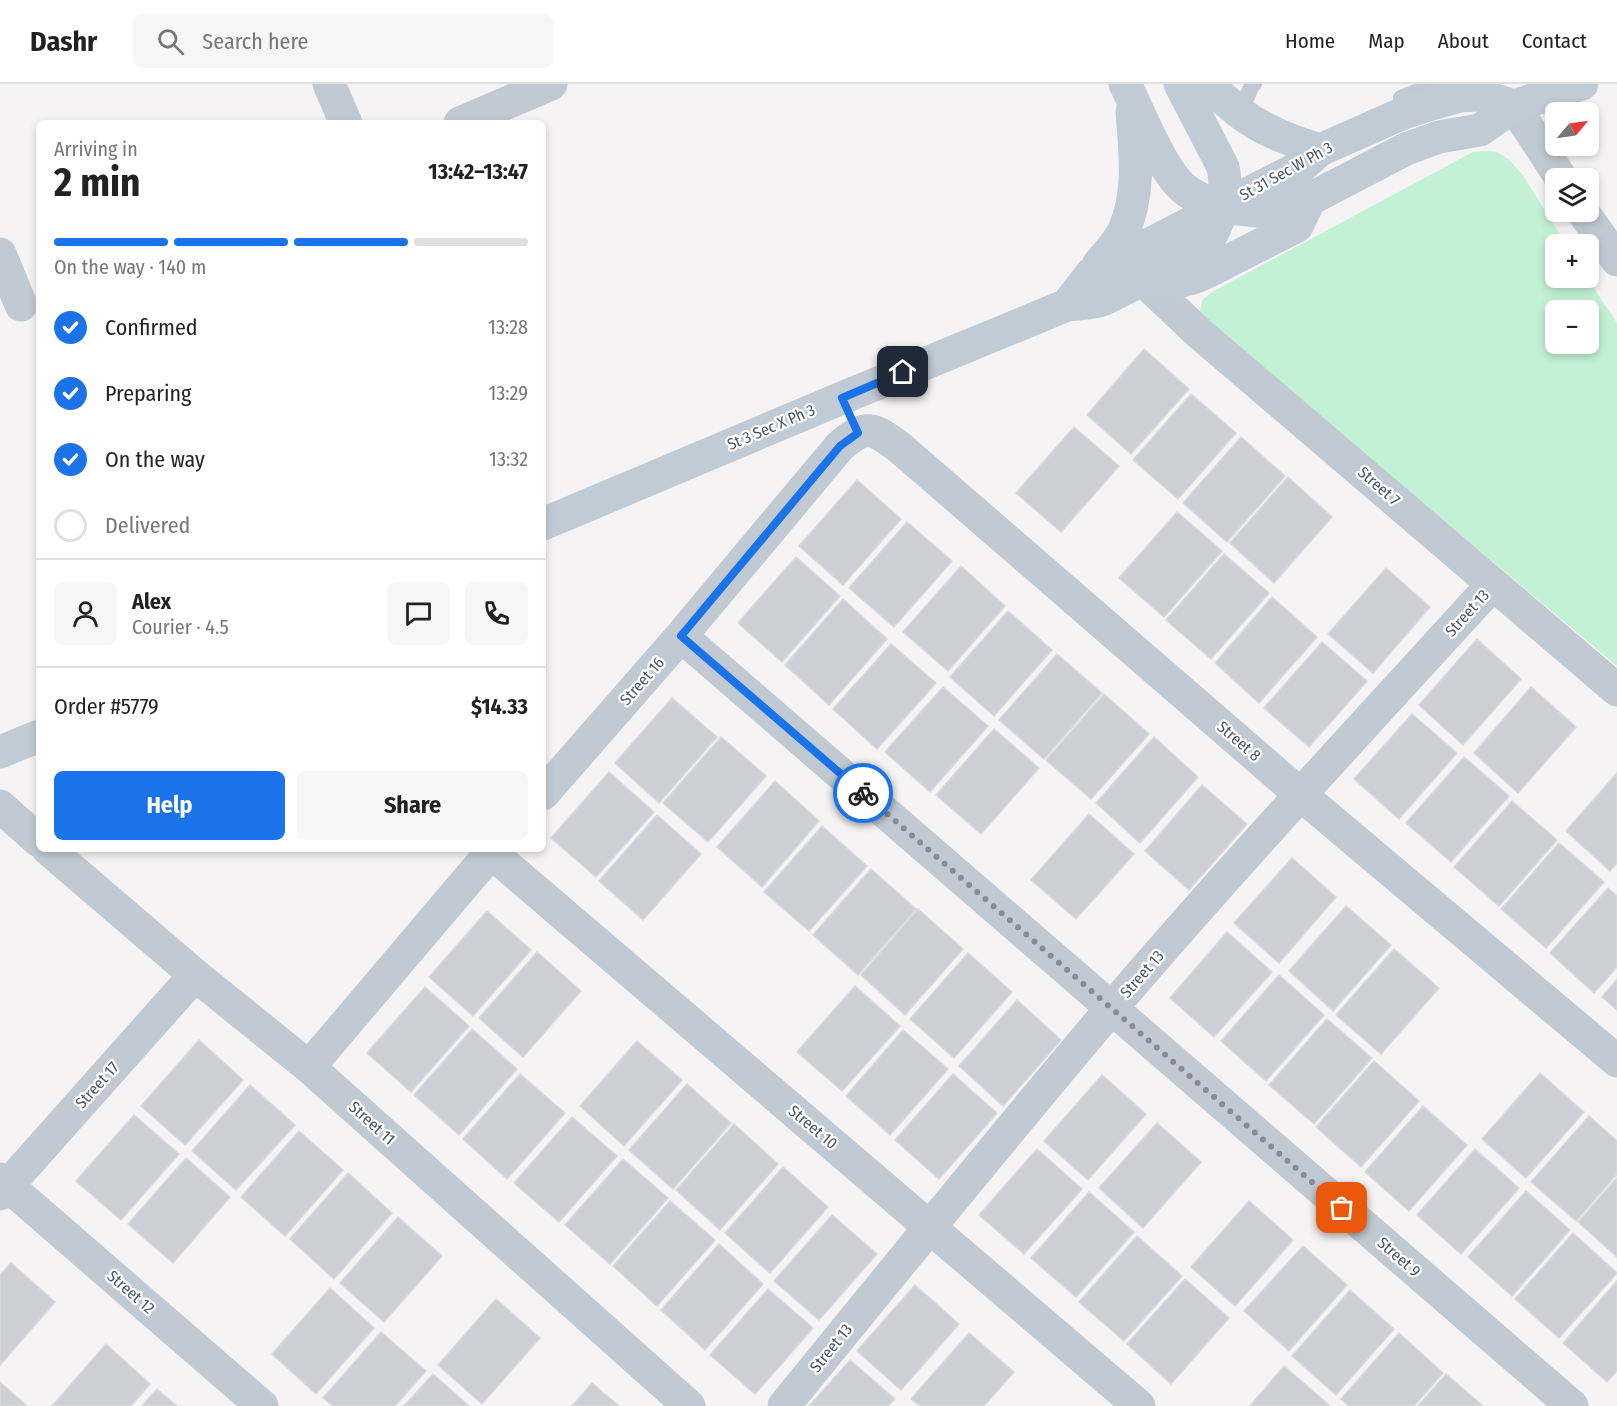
<!DOCTYPE html>
<html lang="en">
<head>
<meta charset="utf-8">
<style>
  :root { --surface:#fff; --page:#f6f6f6; --text:#222; --muted:#767676; --line:#e0e0e0; --accent:#1a73e8 }
  body { margin:0; font-family:"Fira Sans Condensed",sans-serif; background:var(--page); color:var(--text); height:100vh; display:flex; flex-direction:column; font-size:22px; white-space:nowrap }
  * { box-sizing:border-box; margin:0 }
  p { font-size:20px; color:var(--muted) }
  .icon { flex:none; width:33px; height:33px; fill:none; stroke:currentColor; stroke-width:2; stroke-linecap:round; stroke-linejoin:round }
  .map { position:relative; flex:1; overflow:hidden }
  .side { position:absolute; left:36px; top:36px; width:510px; height:732px; display:flex; flex-direction:column; background:var(--surface); border-radius:9px; box-shadow:0 3px 9px #0003 }
  .side>* { flex:none }
  .needle { width:39px; rotate:61deg }
  .controls { position:absolute; left:1545px; top:18px; display:grid; gap:12px }
  .controls a { display:grid; place-items:center; width:54px; height:54px; border-radius:9px; background:var(--surface); box-shadow:0 3px 9px #0003; font-size:30px }
  .pin { position:absolute; display:grid; place-items:center; width:51px; height:51px; color:#fff; margin:-26px; border-radius:12px; box-shadow:0 3px 9px #0006 }
  .courier { position:absolute; display:grid; place-items:center; width:60px; height:60px; margin:-30px; border:4px solid #1a73e8; border-radius:50%; background:#fff; color:#222; box-shadow:0 2px 8px #0007 }
  .summary em { font-style:normal; font-weight:700 }
  .summary div { display:flex; flex-direction:column-reverse }
  .summary { display:flex; align-items:center; justify-content:space-between; height:102px; padding:0 18px }
  h1 { font-size:39px; font-weight:700; line-height:45px }
  .bar { display:grid; grid-template-columns:repeat(4,1fr); gap:9px 6px; align-content:center; height:72px; padding:0 18px }
  .bar i { height:8px; border-radius:4px; background:var(--line) }
  .bar .current { background:var(--accent) }
  .bar p { grid-column:span 4 }
  .line { display:flex; align-items:center; gap:15px; padding:0 18px; border-top:2px solid var(--line) }
  .line div { flex:1 }
  .round { display:grid; place-items:center; flex:none; width:63px; height:63px; border-radius:9px; background:var(--page) }
  ol { padding:0 18px; list-style:none }
  li { display:flex; align-items:center; gap:18px; height:66px }
  li p { margin-inline-start:auto }
  li .icon { padding:6px; border-radius:50%; background:var(--accent); color:#fff; stroke-width:4 }
  li:last-child { color:var(--muted) }
  li i { width:33px; height:33px; border:3px solid var(--line); border-radius:50% }
  .primary-button { display:flex; gap:12px; margin-top:auto; padding:12px 18px }
  .primary-button a { flex:1; height:69px; border-radius:9px; background:var(--accent); color:#fff; font-size:24px; font-weight:700; line-height:69px; text-align:center }
  .primary-button a+a { background:var(--page); color:var(--text) }
  header { display:flex; align-items:center; gap:36px; box-sizing:border-box; height:84px; padding:0 30px; background:var(--surface); border-bottom:2px solid var(--line) }
  header strong { font-size:28px }
  nav { display:flex; gap:33px; margin-inline-start:auto; font-size:21px }
  .search { width:420px; height:54px; background:var(--page); display:flex; align-items:center; gap:15px; box-sizing:border-box; padding:0 21px; border-radius:9px; color:var(--muted); font-size:22px }
  .map>svg:first-child { display:block }
</style>
</head>
<body>
<header>
<strong>Dashr</strong>
<div class="search"><svg class="icon" aria-label="search" viewBox="0 0 24 24"><circle cx="10" cy="10" r="6"/><path d="M15 15l6 6"/></svg>Search here</div>
<nav><a>Home</a><a>Map</a><a>About</a><a>Contact</a></nav>
</header>
<div class="map">
<svg width="1617" height="1322" viewBox="0 0 1617 1322">
  <rect width="100%" height="100%" fill="#f5f3f3"/>
  <path fill="#c3f1d5" fill-rule="evenodd" d="M1485 67 1497 68 1508 75 1522 90 1566 160H1556V194H1587L1617 239V582L1199 231 1203 215 1214 207 1473 68ZM1556 226H1588V260H1556Z"/>
  <path fill="#cdcfd5" stroke="#d7d9de" stroke-width="1.5" d="M1144 265 1189 305 1131 370 1087 331Z
    M1191 310 1236 349 1178 415 1133 376Z
    M1074 343 1119 382 1061 448 1016 409Z
    M1241 353 1285 392 1227 458 1183 419Z
    M1288 393 1332 433 1274 499 1230 459Z
    M857 396 901 435 843 501 799 462Z
    M1177 428 1222 467 1164 533 1119 494Z
    M907 438 952 477 894 543 849 504Z
    M1224 470 1269 509 1211 575 1166 536Z
    M796 473 840 512 782 578 738 539Z
    M961 482 1005 522 948 587 903 548Z
    M1386 484 1430 523 1373 589 1328 550Z
    M1272 513 1317 553 1259 619 1215 579Z
    M843 515 887 555 829 621 785 581Z
    M1008 527 1052 566 994 632 950 593Z
    M1477 555 1521 595 1463 661 1419 621Z
    M1322 558 1367 597 1309 663 1264 624Z
    M891 560 936 599 877 665 833 625Z
    M1057 570 1102 609 1044 675 999 636Z
    M943 603 988 642 930 708 885 668Z
    M1531 603 1576 643 1518 709 1474 669Z
    M1104 610 1149 650 1091 715 1046 676Z
    M672 614 717 653 659 719 615 679Z
    M1412 630 1457 669 1399 735 1354 695Z
    M994 645 1039 684 981 750 936 711Z
    M721 653 766 692 708 758 663 719Z
    M1154 653 1198 693 1140 759 1096 719Z
    M1464 673 1509 712 1451 778 1406 739Z
    M609 688 654 728 596 793 551 754Z
    M1617 689V779L1610 787 1566 747Z
    M775 697 819 737 762 803 717 763Z
    M1202 701 1247 740 1189 806 1145 767Z
    M1512 717 1557 756 1499 822 1454 783Z
    M1089 730 1134 770 1076 835 1031 796Z
    M657 731 701 770 643 836 599 797Z
    M822 742 867 782 809 847 764 808Z
    M1559 759 1604 798 1546 864 1501 825Z
    M1292 774 1336 813 1279 879 1234 839Z
    M871 785 916 825 858 891 813 851Z
    M1608 804 1617 812V883L1594 909 1550 869Z
    M1346 822 1391 861 1333 927 1289 887Z
    M918 825 963 865 905 931 861 891Z
    M487 827 531 866 473 932 429 893Z
    M1227 848 1272 888 1214 953 1170 914Z
    M1394 865 1439 904 1381 970 1336 931Z
    M537 868 581 907 523 973 479 934Z
    M968 869 1012 908 954 974 910 935Z
    M1279 891 1324 931 1266 997 1221 957Z
    M1617 895V926L1602 913Z
    M855 902 900 942 842 1007 797 968Z
    M425 903 469 942 411 1008 367 969Z
    M1017 916 1061 956 1003 1022 959 982Z
    M1327 935 1372 974 1314 1040 1269 1001Z
    M472 945 517 985 459 1051 414 1011Z
    M903 946 948 985 890 1051 846 1012Z
    M199 956 243 996 185 1061 141 1022Z
    M637 957 682 996 624 1062 580 1022Z
    M1374 977 1419 1017 1361 1083 1316 1043Z
    M1540 989 1584 1028 1526 1094 1482 1055Z
    M520 990 565 1029 507 1095 463 1055Z
    M953 990 997 1029 939 1095 895 1056Z
    M1102 991 1146 1030 1088 1096 1044 1057Z
    M687 1000 731 1039 673 1105 629 1066Z
    M250 1001 295 1041 236 1106 192 1067Z
    M1423 1022 1467 1061 1409 1127 1365 1088Z
    M134 1031 179 1070 121 1136 76 1097Z
    M1589 1032 1617 1057V1090L1576 1137 1531 1098Z
    M572 1033 617 1072 559 1138 514 1099Z
    M1157 1039 1201 1078 1143 1144 1099 1104Z
    M734 1040 778 1080 720 1146 676 1106Z
    M299 1047 343 1086 285 1152 241 1113Z
    M1037 1065 1082 1105 1024 1170 979 1131Z
    M1475 1065 1519 1104 1461 1170 1417 1131Z
    M186 1074 230 1113 173 1179 128 1140Z
    M623 1075 668 1114 610 1180 565 1141Z
    M783 1083 828 1123 770 1189 725 1149Z
    M348 1089 392 1129 334 1195 290 1155Z
    M1617 1094V1173L1578 1138Z
    M1526 1107 1570 1146 1512 1212 1468 1173Z
    M1089 1108 1134 1148 1076 1213 1031 1174Z
    M670 1117 715 1156 657 1222 613 1182Z
    M1249 1117 1293 1156 1235 1222 1191 1183Z
    M832 1131 877 1170 819 1236 774 1197Z
    M398 1133 442 1172 384 1238 340 1199Z
    M1573 1149 1617 1189 1559 1254 1515 1215Z
    M1137 1152 1182 1192 1124 1257 1079 1218Z
    M719 1160 763 1200 705 1266 661 1226Z
    M1303 1162 1347 1201 1289 1267 1244 1227Z
    M11 1179 55 1218 0 1281V1191Z
    M1185 1195 1229 1234 1171 1300 1127 1260Z
    M1617 1197V1287L1607 1298 1563 1259Z
    M915 1201 959 1240 901 1306 857 1267Z
    M330 1204 374 1244 316 1310 272 1270Z
    M768 1205 813 1244 755 1310 710 1271Z
    M1350 1206 1394 1245 1336 1311 1292 1272Z
    M496 1215 540 1254 482 1320 438 1281Z
    M381 1248 426 1287 395 1322H333L323 1314Z
    M969 1249 1014 1288 984 1322H920L911 1315Z
    M1399 1249 1443 1289 1414 1322H1349L1341 1315Z
    M106 1260 150 1300 131 1322H52Z
    M850 1276 895 1315 888 1322H809Z
    M1284 1282 1329 1321 1328 1322H1250Z
    M433 1290 469 1322H404Z
    M1446 1290 1483 1322H1418Z
    M0 1298 27 1322H0Z
    M592 1299 619 1322H572Z
    M157 1305 177 1322H142Z"/>
  <g fill="none" stroke-linecap="round" stroke-linejoin="round">
    <path stroke="#c1cad2" stroke-width="16" d="M1401 14 1436 0
      M1240 29 1252 1 1254 0"/>
    <path stroke="#c1cad2" stroke-width="33" d="M329 0 346 39
      M460 39 551 0
      M0 170 21 221
      M1143 196 1199 249 1617 606
      M681 552 1572 1322
      M543 710 681 552 840 362C867 339 873 344 899 363L1301 711 1617 977
      M0 722 39 757
      M48 765 195 891 309 983 689 1322
      M487 765 1139 1322
      M309 983 494 765
      M0 1095 262 1322
      M0 1110 195 891
      M784 1322C892 1189 999 1057 1110 926 1234 781 1364 641 1493 500"/>
    <path stroke="#c1cad2" stroke-width="33" d="M1514 22 1561 94
      M1583 128 1617 176"/>
    <path stroke="#c1cbd6" stroke-width="33" d="M1125 0C1140 29 1162 89 1187 107 1202 118 1221 123 1239 125 1256 127 1272 130 1289 126L1406 65 1439 53 1480 46 1514 22 1582 0
      M1207 0C1217 9 1228 19 1239 28 1263 47 1292 57 1320 66
      M1098 181C1106 171 1117 160 1123 148 1141 111 1135 67 1132 28
      M1156 194 1181 197 1196 193 1213 185 1297 142 1308 119
      M1067 221 1091 190 1302 82 1320 66 1406 28 1438 18 1460 12 1480 11 1514 22
      M543 440 842 314 1067 221C1078 220 1089 219 1099 217 1107 215 1116 209 1124 205 1145 195 1193 174 1207 157 1221 140 1228 104 1223 83L1180 0
      M0 668 39 652"/>
  </g>
  <g fill="none" stroke-linecap="round" stroke-linejoin="round">
    <path stroke="#868d94" stroke-width="6" stroke-dasharray="0 10.8" d="M863 709 1342 1124"/>
    <path stroke="#1a73e8" stroke-width="8" d="M863 709 681 552 840 362 858 349 842 314 903 288"/>
  </g>
  <g text-anchor="middle" dominant-baseline="central" stroke-width="4.5" stroke-linejoin="round" paint-order="stroke">
    <g font-size="16" fill="#4a5661" stroke="#fff">
      <text transform="translate(1286 87) rotate(-29)">St 31 Sec W Ph 3</text>
      <text transform="translate(771 343) rotate(-23)">St 3 Sec X Ph 3</text>
      <text transform="translate(1379 402) rotate(41)">Street 7</text>
      <text transform="translate(1467 529) rotate(-48)">Street 13</text>
      <text transform="translate(642 597) rotate(-49)">Street 16</text>
      <text transform="translate(1239 657) rotate(41)">Street 8</text>
      <text transform="translate(1142 890) rotate(-49)">Street 13</text>
      <text transform="translate(97 1001) rotate(-48)">Street 17</text>
      <text transform="translate(372 1039) rotate(42)">Street 11</text>
      <text transform="translate(813 1043) rotate(40)">Street 10</text>
      <text transform="translate(1399 1173) rotate(41)">Street 9</text>
      <text transform="translate(131 1208) rotate(41)">Street 12</text>
      <text transform="translate(831 1264) rotate(-51)">Street 13</text>
    </g>
  </g>
</svg>
<div class="controls">
<a><svg class="needle" viewBox="-14 -14 28 28"><path d="M0-13l5 13h-10z" fill="#e53935"/><path d="M0 13l5-13h-10z" fill="#767676"/></svg></a>
<a><svg class="icon" aria-label="layers" viewBox="0 0 24 24"><path d="M12 4l9 5-9 5-9-5zM3 14l9 5 9-5"/></svg></a>
<a>+</a>
<a>−</a>
</div>
<div class="pin" style="left:1342px;top:1124px;background:#ea580c"><svg class="icon" aria-label="bag" viewBox="0 0 24 24"><path d="M5 8h14l-1 12H6zM9 8a3 3 0 0 1 6 0"/></svg></div>
<div class="pin" style="left:903px;top:288px;background:#1f2937"><svg class="icon" aria-label="home" viewBox="0 0 24 24"><path d="M3 11l9-7 9 7M6 9v11h12V9"/></svg></div>
<div class="courier" style="left:863px;top:709px"><svg class="icon" aria-label="bike" viewBox="0 0 24 24"><circle cx="6" cy="16" r="4"/><circle cx="18" cy="16" r="4"/><path d="M6 16l4-8h5l3 8M10 8l3 8H6M13 5h3"/></svg></div>
<section class="side">
<div class="summary"><div><h1>2 min</h1><p>Arriving in</p></div><em>13:42–13:47</em></div>
<div class="bar"><i class="current"></i><i class="current"></i><i class="current"></i><i></i><p>On the way · 140 m</p></div>
<ol>
<li><svg class="icon" aria-label="check" viewBox="0 0 24 24"><path d="M5 12l5 5 9-10"/></svg>Confirmed<p>13:28</p></li>
<li><svg class="icon" aria-label="check" viewBox="0 0 24 24"><path d="M5 12l5 5 9-10"/></svg>Preparing<p>13:29</p></li>
<li><svg class="icon" aria-label="check" viewBox="0 0 24 24"><path d="M5 12l5 5 9-10"/></svg>On the way<p>13:32</p></li>
<li><i></i>Delivered</li>
</ol>
<div class="line" style="height:108px"><a class="round"><svg class="icon" aria-label="person" viewBox="0 0 24 24"><circle cx="12" cy="8" r="4"/><path d="M4 21q1-7 8-7t8 7"/></svg></a><div><b>Alex</b><p>Courier · 4.5</p></div><a class="round"><svg class="icon" aria-label="chat" viewBox="0 0 24 24"><path d="M4 5h16v11H9l-5 4z"/></svg></a><a class="round"><svg class="icon" aria-label="phone" viewBox="0 0 24 24"><path d="M5 4h4l2 5-3 2q2 4 5 5l2-3 5 2v4C11 20 4 13 5 4z"/></svg></a></div>
<div class="line" style="height:78px"><div>Order #5779</div><b>$14.33</b></div>
<div class="primary-button"><a>Help</a><a>Share</a></div>
</section>
</div>
</body>
</html>
